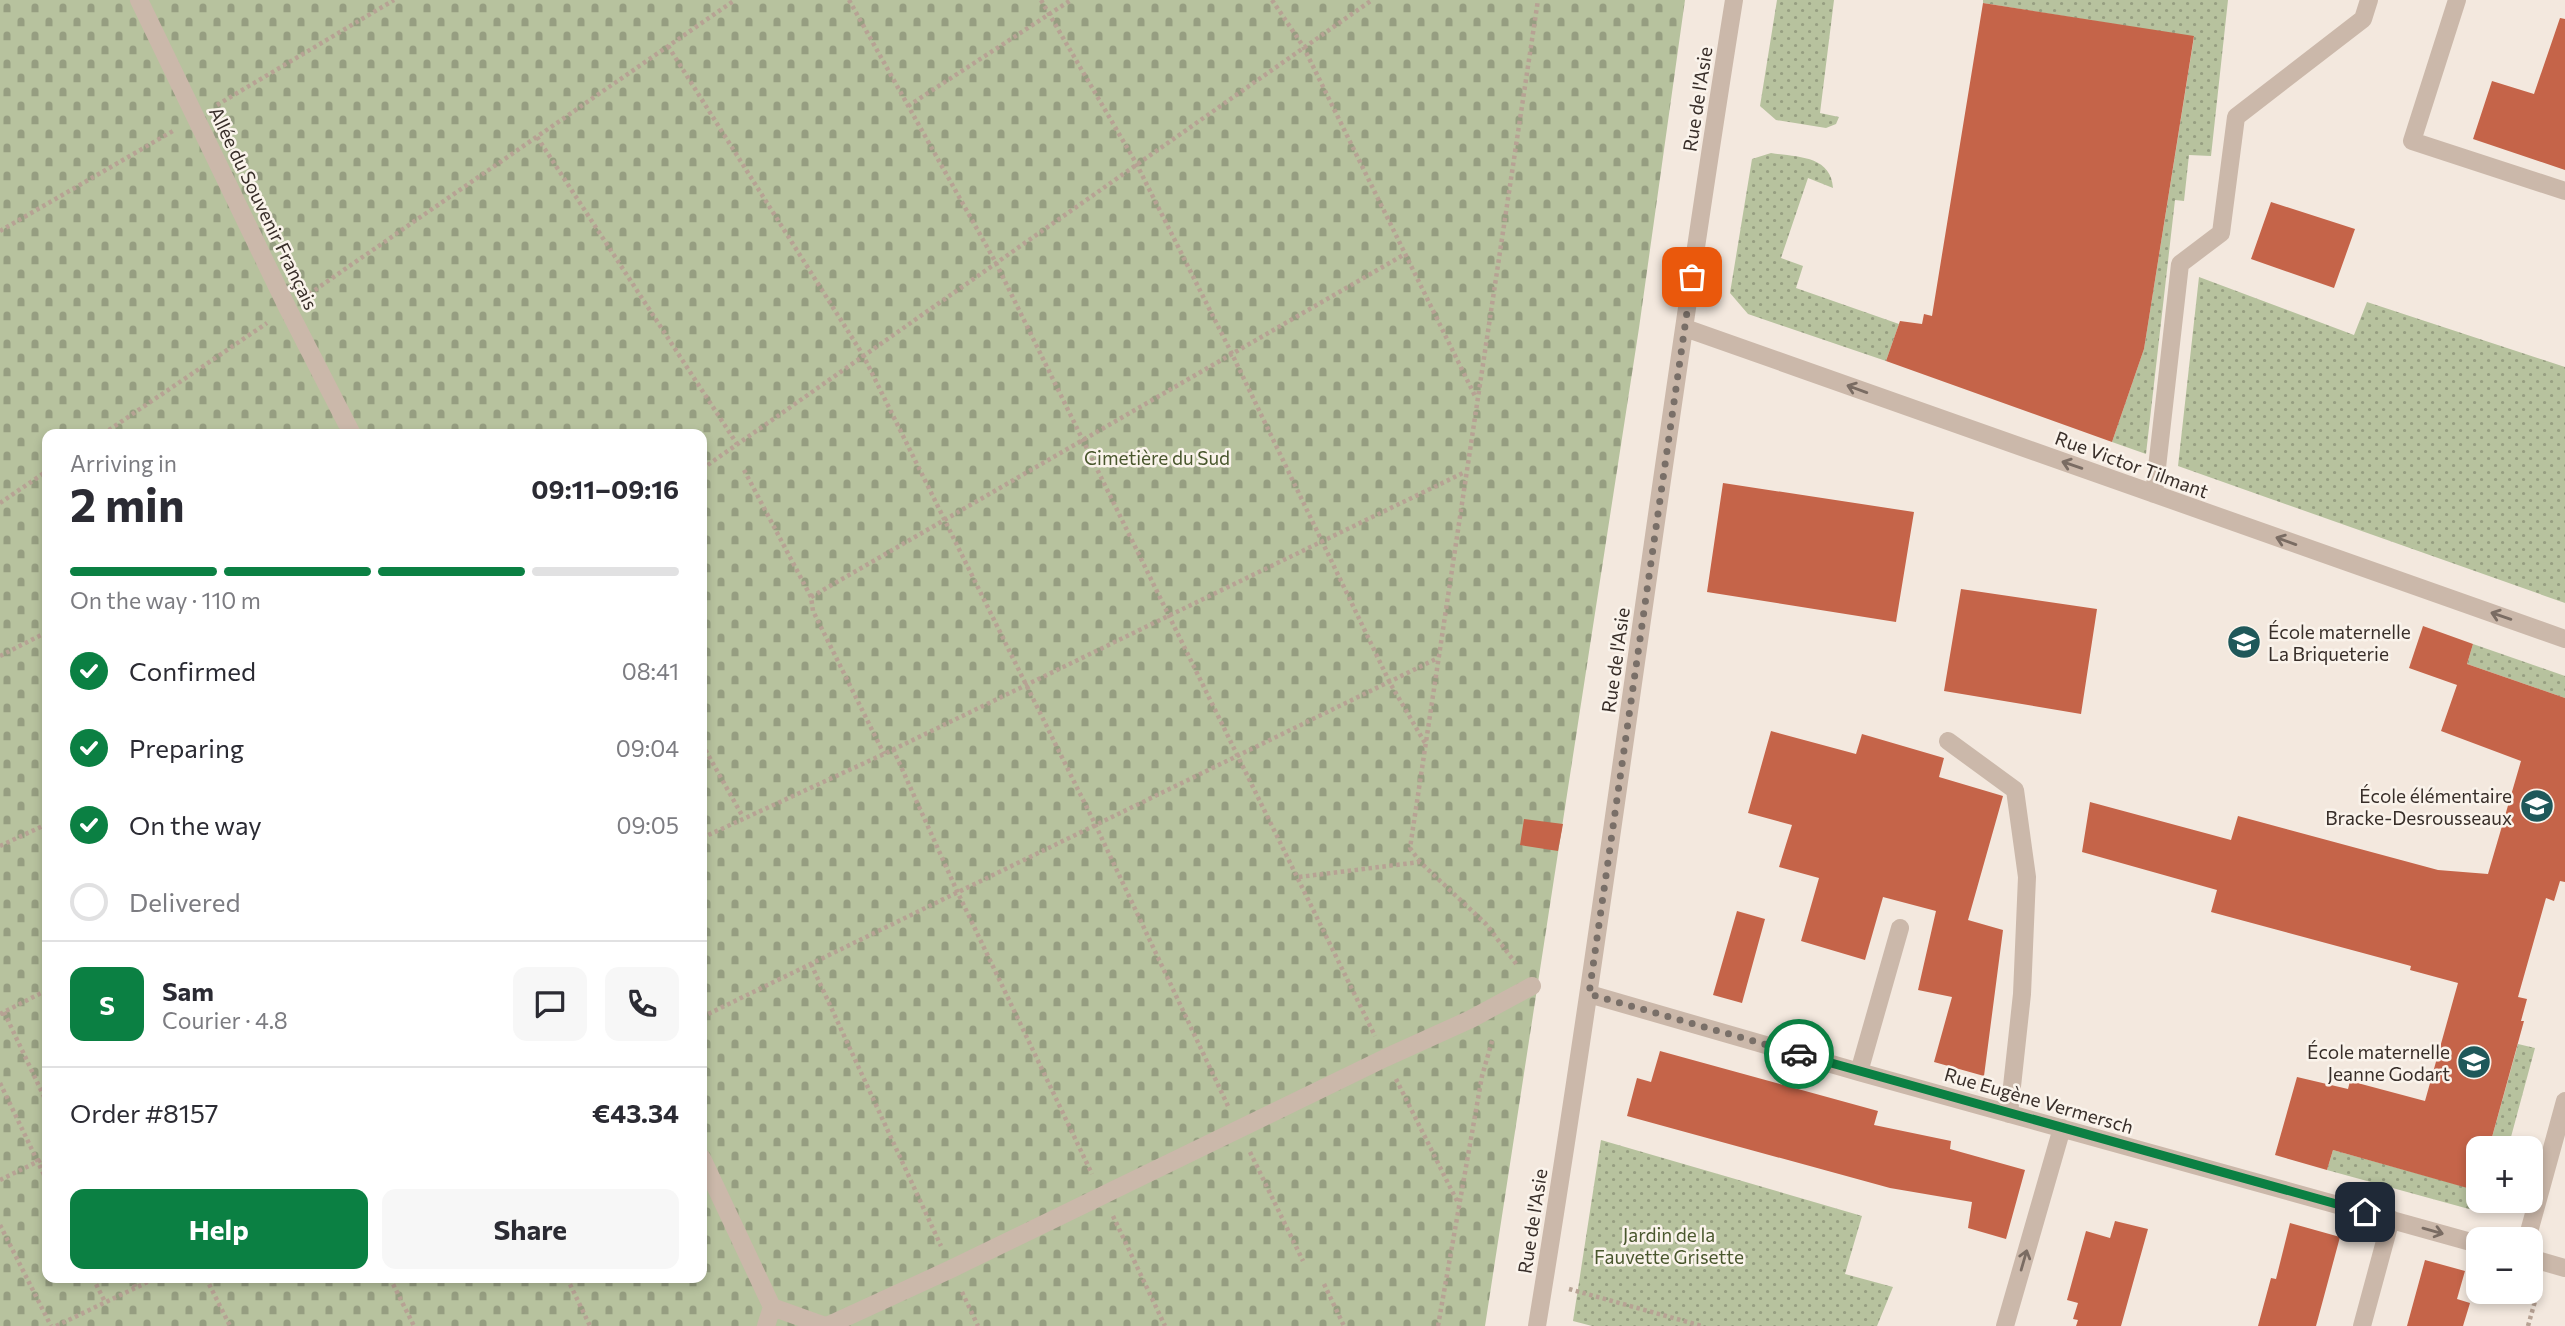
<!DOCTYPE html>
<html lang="en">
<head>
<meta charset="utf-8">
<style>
  :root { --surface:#fff; --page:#f7f7f7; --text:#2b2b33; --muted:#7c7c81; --line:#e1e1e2; --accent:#0b8043 }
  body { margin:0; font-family:Commissioner,sans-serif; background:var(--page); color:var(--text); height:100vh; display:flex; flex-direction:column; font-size:26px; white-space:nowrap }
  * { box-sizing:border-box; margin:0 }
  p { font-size:23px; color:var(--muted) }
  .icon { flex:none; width:38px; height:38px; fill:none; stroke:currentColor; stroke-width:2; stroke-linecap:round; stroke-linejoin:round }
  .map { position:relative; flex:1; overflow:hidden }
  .sheet { position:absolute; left:42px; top:429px; width:665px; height:854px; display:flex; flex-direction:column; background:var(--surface); border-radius:14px; box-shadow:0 4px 10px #0003 }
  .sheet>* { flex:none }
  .tools { position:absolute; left:2466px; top:1136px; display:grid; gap:14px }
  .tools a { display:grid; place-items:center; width:77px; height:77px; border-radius:14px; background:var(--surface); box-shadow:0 4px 10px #0003; font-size:35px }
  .pin { position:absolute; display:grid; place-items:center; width:60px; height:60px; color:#fff; margin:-30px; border-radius:14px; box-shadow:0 4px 10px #0006 }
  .courier { position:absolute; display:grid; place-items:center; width:70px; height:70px; margin:-35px; border:5px solid #0b8043; border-radius:50%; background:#fff; color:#222; box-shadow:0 2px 9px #0007 }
  .head em { font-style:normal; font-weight:700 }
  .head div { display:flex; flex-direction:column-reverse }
  .head { display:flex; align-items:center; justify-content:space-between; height:119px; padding:0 28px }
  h1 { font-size:46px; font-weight:700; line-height:52px }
  .bar { display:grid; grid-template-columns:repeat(4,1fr); gap:10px 7px; align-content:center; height:84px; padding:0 28px }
  .bar i { height:9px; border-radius:5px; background:var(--line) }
  .bar .selected { background:var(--accent) }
  .bar p { grid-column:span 4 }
  .line { display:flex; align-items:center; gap:18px; padding:0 28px; border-top:2px solid var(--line) }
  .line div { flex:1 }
  .round { display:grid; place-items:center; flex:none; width:74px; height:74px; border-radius:14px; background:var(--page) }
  ol { padding:0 28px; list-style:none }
  li { display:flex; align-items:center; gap:21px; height:77px }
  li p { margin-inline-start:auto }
  li .icon { padding:7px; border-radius:50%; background:var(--accent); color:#fff; stroke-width:4 }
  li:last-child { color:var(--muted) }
  li i { width:38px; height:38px; border:4px solid var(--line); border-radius:50% }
  .primary-button { display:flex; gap:14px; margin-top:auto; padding:14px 28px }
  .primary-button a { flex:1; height:80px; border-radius:14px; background:var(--accent); color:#fff; font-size:28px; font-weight:700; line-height:80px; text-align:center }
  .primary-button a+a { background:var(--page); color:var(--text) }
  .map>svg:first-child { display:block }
</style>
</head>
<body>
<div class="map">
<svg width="2565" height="1326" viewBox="0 0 2565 1326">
  <defs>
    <pattern id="grass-dots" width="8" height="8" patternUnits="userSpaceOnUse" patternTransform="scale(1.75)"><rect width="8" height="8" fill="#b7c29e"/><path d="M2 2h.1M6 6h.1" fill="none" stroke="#969e81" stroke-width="1.8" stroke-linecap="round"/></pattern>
    <pattern id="cemetery-stones" width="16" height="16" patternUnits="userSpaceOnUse" patternTransform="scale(1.75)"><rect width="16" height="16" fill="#b7c29e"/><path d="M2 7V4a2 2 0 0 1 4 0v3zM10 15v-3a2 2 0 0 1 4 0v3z" fill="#969e81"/></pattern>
  </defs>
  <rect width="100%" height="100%" fill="#f3e8de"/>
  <path fill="url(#grass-dots)" d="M1777 0H1834L1820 113 1839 117 1836 124 1826 128 1776 120 1760 106Z
    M1983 0H2228L2211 156 2189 155 2184 201 2175 200 2146 454 2112 442 2144 349 2194 37 1983 3Z
    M1771 153C1796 157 1831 155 1833 188L1808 178 1781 258 1803 266 1796 288 1899 324 1886 361 1748 314 1730 293 1752 159Z
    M2199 277 2354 335 2367 302 2565 367V603L2178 466Z
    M2473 644 2565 676V698L2467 664Z
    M2518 1044 2535 1048 2508 1148H2489Z
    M1601 1140 1862 1216 1845 1274 1893 1287 1877 1326H1592L1573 1321Z
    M2333 1150 2477 1190 2478 1189V1200L2492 1201 2486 1207 2469 1209 2327 1170Z"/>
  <path fill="url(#cemetery-stones)" fill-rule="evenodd" d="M0 0H1685L1639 328 1485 1326H0ZM47 434H702V1278H47Z"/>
  <path fill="#c56449" d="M1983 3 2194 36 2144 349 2112 442 1886 361 1900 321 1922 324 1924 314 1932 316Z
    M2560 18 2565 19V170L2473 139 2492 81 2534 94Z
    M2271 202 2355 229 2334 288 2251 259Z
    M1723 483 1914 512 1896 622 1707 592Z
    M1961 589 2097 609 2081 714 1944 691Z
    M2423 626 2473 644 2467 664 2565 698V882L2560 881 2554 901 2546 898 2518 997 2527 999 2521 1021H2524L2489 1148H2478V1191L2333 1150 2327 1170 2275 1155 2297 1077 2348 1089 2350 1081 2425 1101 2458 983 2410 970 2411 966 2211 912 2217 890 2082 852 2090 802 2231 840 2238 816 2438 870 2488 874 2521 761 2441 731 2457 685 2409 668Z
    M1771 731 1856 754 1862 734 1944 758 1939 777 2003 796 1968 920 2003 930 1984 1076 1934 1062 1952 997 1918 990 1936 911 1883 897 1865 960 1801 941 1819 878 1779 867 1792 825 1748 813Z
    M1524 819 1563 824 1558 851 1520 845Z
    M1737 911 1765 919 1742 1003 1713 995Z
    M1660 1051 1878 1111 1874 1125 1951 1141 1950 1149 2025 1170 2006 1239 1968 1228 1972 1202 1890 1188 1627 1116 1637 1078 1651 1082Z
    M2115 1221 2148 1229 2121 1326H2076L2078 1320 2073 1319 2078 1303 2067 1300 2086 1231 2110 1238Z
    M2290 1223 2340 1237 2316 1326H2258L2271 1278 2276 1279Z
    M2425 1260 2465 1271 2457 1299 2470 1303 2463 1326H2407Z"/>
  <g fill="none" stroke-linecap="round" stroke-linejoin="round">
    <path stroke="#b7a294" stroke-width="4.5" stroke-dasharray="3.5 3.5" stroke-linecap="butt" d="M849 0 996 263 1375 1036
      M1041 0 1136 163 1232 354 1390 683 1425 743
      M1272 0 1303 46 1476 398
      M668 46 863 355 1095 824 1228 1106
      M217 105 394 0
      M908 106 1071 0
      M537 137 737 444
      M0 231 173 131
      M309 294 735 0
      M103 434 267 323
      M702 469 1372 0
      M744 470 811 597 813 611 884 754
      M0 503 47 471
      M811 597 1405 254
      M0 656 47 632
      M702 744 743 817
      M893 749 957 891 1092 1174
      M702 838 884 754 1465 472
      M0 846 47 824
      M1420 862 1410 848 1538 0
      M1299 877 1420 862 1486 924 1517 965
      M811 964 941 1246
      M4 1012 47 1103
      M0 1014 47 990
      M702 1017 1438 658
      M1396 1079 1458 1203
      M0 1083 47 1181
      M1250 1152 1303 1261
      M0 1180 47 1157
      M1113 1216 1165 1326
      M0 1225 51 1326
      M93 1278 105 1302
      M131 1278 135 1287
      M206 1278 230 1326
      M390 1278 414 1326
      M567 1278 590 1326
      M1324 1284 1344 1326
      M1569 1289 1702 1326
      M962 1292 978 1326
      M56 1326 156 1278
      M1438 1326 1482 1076 1493 1038
      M2528 1326 2539 1287"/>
    <path stroke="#cbb8aa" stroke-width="18" d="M139 0 288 309 352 434
      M2457 0 2412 141 2565 191
      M1685 328 2565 639
      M2154 494 2180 264 2221 233 2236 117 2363 19 2369 0
      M1948 741 2015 790 2027 877 2022 994 2009 1114
      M1589 994 1859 1072 2478 1244
      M1859 1072 1900 928
      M702 1158 772 1307
      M2527 1239 2565 1101
      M2530 1258 2565 1268
      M766 1326 772 1307 825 1326
      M827 1326 951 1269 1385 1058 1471 1019 1532 986
      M1537 1326C1609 885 1663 441 1734 0
      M2005 1326 2062 1128
      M2362 1326 2391 1219"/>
  </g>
  <defs><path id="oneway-shaft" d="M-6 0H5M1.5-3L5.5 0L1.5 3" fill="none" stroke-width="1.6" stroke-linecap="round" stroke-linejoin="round" transform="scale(1.75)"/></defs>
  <g stroke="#7a6c63">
    <use href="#oneway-shaft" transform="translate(1857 389) rotate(-160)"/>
    <use href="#oneway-shaft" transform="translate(2072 465) rotate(-161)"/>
    <use href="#oneway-shaft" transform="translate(2286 541) rotate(-160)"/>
    <use href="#oneway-shaft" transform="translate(2501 616) rotate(-161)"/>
    <use href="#oneway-shaft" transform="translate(2433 1231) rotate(16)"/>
    <use href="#oneway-shaft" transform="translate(2024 1260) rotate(-74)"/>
  </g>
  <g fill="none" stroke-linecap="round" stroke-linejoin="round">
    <path stroke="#796f68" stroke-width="7" stroke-dasharray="0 12.6" d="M1692 277 1589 994 1799 1054"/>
    <path stroke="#0b8043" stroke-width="9" d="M1799 1054 2365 1212"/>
  </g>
  <defs>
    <g id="school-disc" transform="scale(1.75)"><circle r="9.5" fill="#1f585a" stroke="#faf3eb"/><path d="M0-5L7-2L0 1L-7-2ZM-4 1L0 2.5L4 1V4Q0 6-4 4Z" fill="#fff"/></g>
  </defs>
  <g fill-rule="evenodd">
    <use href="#school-disc" x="2244" y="642"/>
    <use href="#school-disc" x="2537" y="806"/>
    <use href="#school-disc" x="2474" y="1062"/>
  </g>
  <g text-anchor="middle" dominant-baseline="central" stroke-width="5" stroke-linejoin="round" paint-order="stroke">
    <g font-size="19" fill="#382e29" stroke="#faf3eb">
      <text transform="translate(1697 99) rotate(-81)">Rue de l'Asie</text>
      <text transform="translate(264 208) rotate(64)">Allée du Souvenir Français</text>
      <text transform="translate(2132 464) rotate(20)">Rue Victor Tilmant</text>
      <text transform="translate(1615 660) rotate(-82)">Rue de l'Asie</text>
      <text transform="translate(2039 1100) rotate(16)">Rue Eugène Vermersch</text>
      <text transform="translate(1532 1221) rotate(-81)">Rue de l'Asie</text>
    </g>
    <g font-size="19" fill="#49572d" stroke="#faf3eb">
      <text x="1157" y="457">Cimetière du Sud</text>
      <text x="1669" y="1234">Jardin de la<tspan x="1669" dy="22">Fauvette Grisette</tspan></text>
    </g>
    <g font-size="19" fill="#382e29" stroke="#faf3eb" text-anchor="end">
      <text x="2268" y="631" text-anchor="start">École maternelle<tspan x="2268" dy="22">La Briqueterie</tspan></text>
      <text x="2512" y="795">École élémentaire<tspan x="2512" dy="22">Bracke-Desrousseaux</tspan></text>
      <text x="2450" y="1051">École maternelle<tspan x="2450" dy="22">Jeanne Godart</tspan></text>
    </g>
  </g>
</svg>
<div class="tools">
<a>+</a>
<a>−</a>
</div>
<div class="pin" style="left:1692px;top:277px;background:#ea580c"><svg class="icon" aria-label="bag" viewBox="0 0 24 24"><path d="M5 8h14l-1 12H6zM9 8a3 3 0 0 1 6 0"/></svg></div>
<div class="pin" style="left:2365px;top:1212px;background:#1f2937"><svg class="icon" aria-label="home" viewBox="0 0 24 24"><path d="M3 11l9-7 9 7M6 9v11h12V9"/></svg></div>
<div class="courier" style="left:1799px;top:1054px"><svg class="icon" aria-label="car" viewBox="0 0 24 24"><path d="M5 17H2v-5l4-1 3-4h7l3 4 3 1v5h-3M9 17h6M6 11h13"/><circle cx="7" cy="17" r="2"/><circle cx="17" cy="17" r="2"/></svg></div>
<section class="sheet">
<div class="head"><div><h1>2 min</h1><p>Arriving in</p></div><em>09:11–09:16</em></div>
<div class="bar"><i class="selected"></i><i class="selected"></i><i class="selected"></i><i></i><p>On the way · 110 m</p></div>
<ol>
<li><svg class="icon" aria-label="check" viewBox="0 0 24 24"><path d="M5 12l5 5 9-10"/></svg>Confirmed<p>08:41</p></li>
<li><svg class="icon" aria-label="check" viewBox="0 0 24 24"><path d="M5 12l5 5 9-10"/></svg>Preparing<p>09:04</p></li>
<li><svg class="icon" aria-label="check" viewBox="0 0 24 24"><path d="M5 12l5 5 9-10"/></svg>On the way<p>09:05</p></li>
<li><i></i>Delivered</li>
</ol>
<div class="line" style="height:126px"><b class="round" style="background:var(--accent);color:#fff">S</b><div><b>Sam</b><p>Courier · 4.8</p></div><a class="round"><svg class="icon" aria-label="chat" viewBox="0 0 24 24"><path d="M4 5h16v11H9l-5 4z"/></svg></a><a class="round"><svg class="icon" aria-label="phone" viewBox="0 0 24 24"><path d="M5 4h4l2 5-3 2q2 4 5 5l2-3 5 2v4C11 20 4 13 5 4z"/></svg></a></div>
<div class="line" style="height:91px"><div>Order #8157</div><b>€43.34</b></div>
<div class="primary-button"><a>Help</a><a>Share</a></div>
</section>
</div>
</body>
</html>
